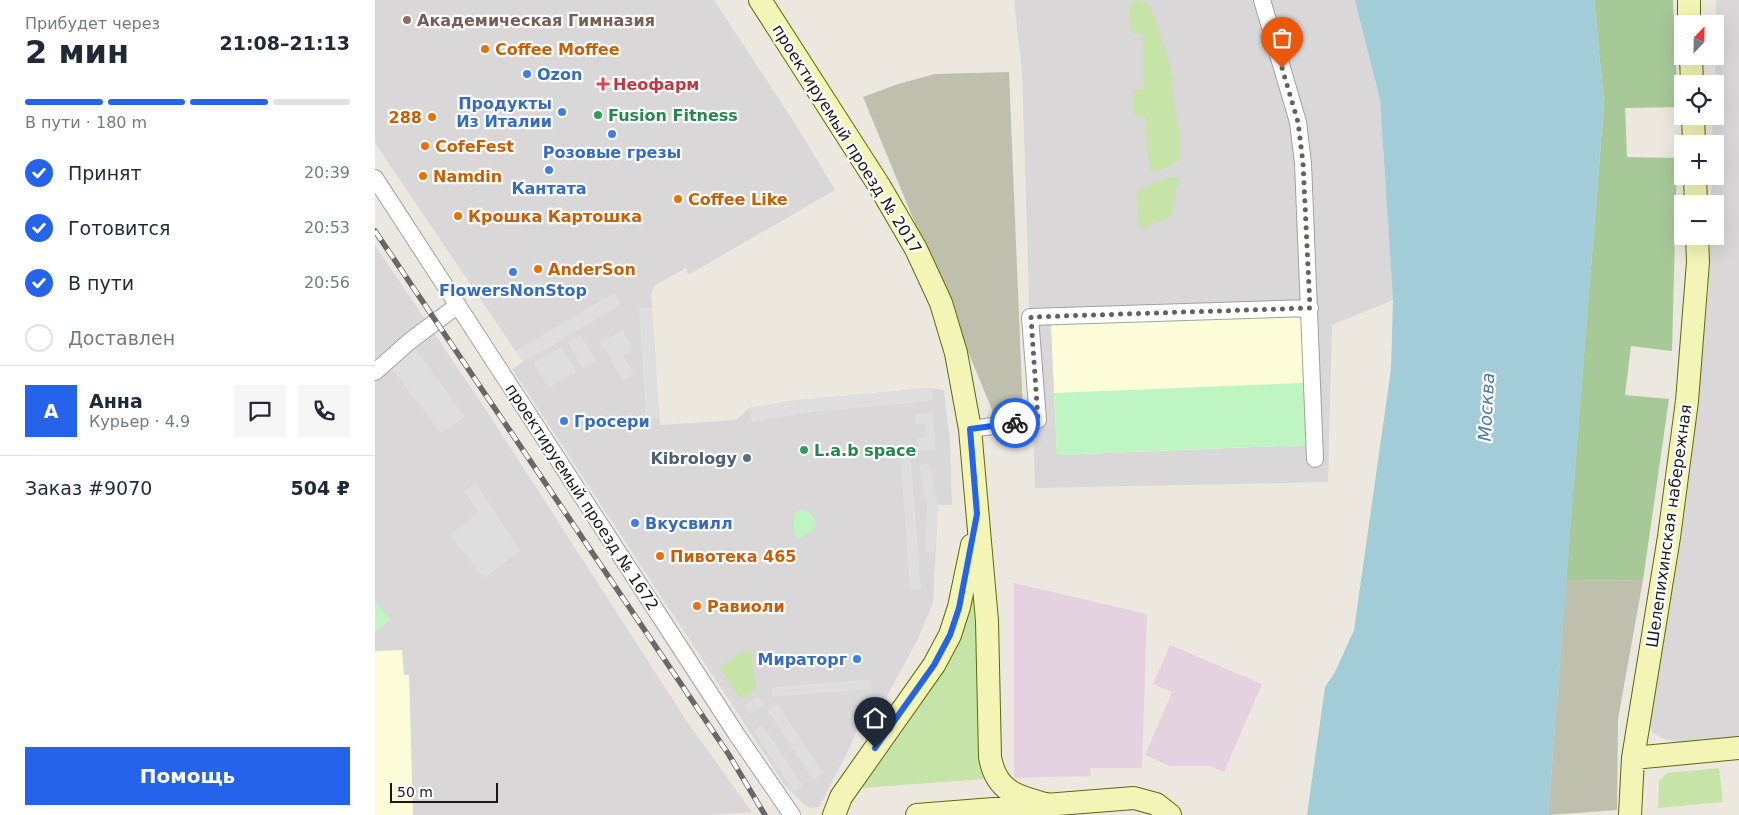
<!DOCTYPE html>
<html lang="ru">
<head>
<meta charset="utf-8">
<style>
  :root { --surface:#fff; --page:#f6f6f7; --text:#1f2937; --muted:#747a83; --line:#e0e1e3; --accent:#2563eb }
  body { margin:0; font-family:"DejaVu Sans",sans-serif; background:var(--page); color:var(--text); height:100vh; display:flex; flex-direction:column; font-size:19px; white-space:nowrap }
  * { box-sizing:border-box; margin:0 }
  p { font-size:16px; color:var(--muted) }
  .icon { flex:none; width:28px; height:28px; fill:none; stroke:currentColor; stroke-width:2; stroke-linecap:round; stroke-linejoin:round }
  .map { position:relative; flex:1; overflow:hidden }
  .drawer { display:flex; flex-direction:column; background:var(--surface); width:375px }
  .drawer>* { flex:none }
  .needle { width:32px; rotate:22deg }
  .controls { position:absolute; left:1299px; top:15px; display:grid; gap:10px }
  .controls a { display:grid; place-items:center; width:50px; height:50px; border-radius:0px; background:var(--surface); box-shadow:0 5px 20px #0002; font-size:25px }
  .scale { position:absolute; left:15px; bottom:12px; width:108px; box-sizing:border-box; padding-left:5px; border:2px solid #1a1a1a; border-top:0; font-size:14px; line-height:18px; white-space:nowrap; color:#1a1a1a; -webkit-text-stroke:4px #fff; paint-order:stroke }
  .pin { position:absolute; display:grid; place-items:center; width:42px; height:42px; color:#fff; margin:-51px -21px; border-radius:50% 50% 50% 0; rotate:-45deg; box-shadow:0 0 5px #0007 }
  .pin .icon { rotate:45deg }
  .courier { position:absolute; display:grid; place-items:center; width:50px; height:50px; margin:-25px; border:4px solid #2563eb; border-radius:50%; background:#fff; color:#222; box-shadow:0 1px 6px #0007 }
  .overview em { font-style:normal; font-weight:800 }
  .overview div { display:flex; flex-direction:column-reverse }
  .overview { display:flex; align-items:center; justify-content:space-between; height:85px; padding:0 25px }
  h1 { font-size:32px; font-weight:800; line-height:38px }
  .bar { display:grid; grid-template-columns:repeat(4,1fr); gap:8px 5px; align-content:center; height:60px; padding:0 25px }
  .bar i { height:6px; border-radius:4px; background:var(--line) }
  .bar .active { background:var(--accent) }
  .bar p { grid-column:span 4 }
  .line { display:flex; align-items:center; gap:12px; padding:0 25px; border-top:1px solid var(--line) }
  .line div { flex:1 }
  .round { display:grid; place-items:center; flex:none; width:52px; height:52px; border-radius:0px; background:var(--page) }
  ol { padding:0 25px; list-style:none }
  li { display:flex; align-items:center; gap:15px; height:55px }
  li p { margin-inline-start:auto }
  li .icon { padding:5px; border-radius:50%; background:var(--accent); color:#fff; stroke-width:4 }
  li:last-child { color:var(--muted) }
  li i { width:28px; height:28px; border:2px solid var(--line); border-radius:50% }
  .primary-button { display:flex; gap:10px; margin-top:auto; padding:10px 25px }
  .primary-button a { flex:1; height:58px; border-radius:0px; background:var(--accent); color:#fff; font-size:20px; font-weight:800; line-height:58px; text-align:center }
  main { display:flex; flex:1; min-height:0 }
  .map>svg:first-child { display:block }
</style>
</head>
<body>
<main>
<section class="drawer">
<div class="overview"><div><h1>2 мин</h1><p>Прибудет через</p></div><em>21:08–21:13</em></div>
<div class="bar"><i class="active"></i><i class="active"></i><i class="active"></i><i></i><p>В пути · 180 m</p></div>
<ol>
<li><svg class="icon" aria-label="check" viewBox="0 0 24 24"><path d="M5 12l5 5 9-10"/></svg>Принят<p>20:39</p></li>
<li><svg class="icon" aria-label="check" viewBox="0 0 24 24"><path d="M5 12l5 5 9-10"/></svg>Готовится<p>20:53</p></li>
<li><svg class="icon" aria-label="check" viewBox="0 0 24 24"><path d="M5 12l5 5 9-10"/></svg>В пути<p>20:56</p></li>
<li><i></i>Доставлен</li>
</ol>
<div class="line" style="height:90px"><b class="round" style="background:var(--accent);color:#fff">А</b><div><b>Анна</b><p>Курьер · 4.9</p></div><a class="round"><svg class="icon" aria-label="chat" viewBox="0 0 24 24"><path d="M4 5h16v11H9l-5 4z"/></svg></a><a class="round"><svg class="icon" aria-label="phone" viewBox="0 0 24 24"><path d="M5 4h4l2 5-3 2q2 4 5 5l2-3 5 2v4C11 20 4 13 5 4z"/></svg></a></div>
<div class="line" style="height:65px"><div>Заказ #9070</div><b>504 ₽</b></div>
<div class="primary-button"><a>Помощь</a></div>
</section>
<div class="map">
<svg width="1364" height="815" viewBox="0 0 1364 815">
  <rect width="100%" height="100%" fill="#ece8e0"/>
  <path fill="#d9d7d7" d="M0 0H339L423 128 460 190 313 275 311 268 279 286 276 294 285 425 361 420 374 408 416 401 552 388 569 390 575 441 577 505H563L558 603 542 641 509 701 493 702 475 747 444 807 435 808 430 805 411 787 137 369 148 362 0 143Z
    M639 0H980L985 14 1005 99 1018 300 957 325 953 482 660 488 647 71Z
    M1341 0H1364V737L1304 742 1289 739 1277 732 1273 724V717L1307 526 1334 287 1335 236H1340V204H1336L1337 176H1340V144H1337L1338 116H1340Z
    M0 245 113 413 311 720 377 812 333 815H0Z"/>
  <path fill="#e4d2e1" d="M639 583 772 614 767 768H715L716 776 639 778Z
    M795 645 887 684 849 772 835 766H795L770 755 797 692 778 684Z"/>
  <path fill="#fdfcd8" d="M926 315 931 445 682 455 676 325Z
    M27 650 29 675H34L38 815H0V651Z"/>
  <path fill="#bfbfad" d="M634 72 648 414 620 417 488 97 523 84 560 74Z
    M1268 580 1243 719 1242 810 1173 815 1191 581Z"/>
  <path fill="#c6e4a8" d="M759 0 772 3 783 27 797 74 799 81 796 82 803 128H805V160L787 170 775 172 770 117H759L758 90 769 89 768 33H756L755 6Z
    M793 177H804L796 216 768 228 764 227 762 191Z
    M600 592 605 766 609 779 486 788C531 727 578 665 600 592Z
    M370 651H376L381 690 365 699 345 667Z
    M1344 768 1348 802 1283 808 1284 781 1292 773Z"/>
  <path fill="#a6c997" d="M1219 0H1298L1303 107 1250 108 1252 157 1302 158 1297 351 1256 346 1250 395 1294 399 1268 580 1191 581 1229 103Z"/>
  <path fill="#bef5c2" d="M929 383 931 445 682 455 679 393Z
    M429 509C435 512 442 521 441 528L424 539 419 534V516L422 511Z
    M0 600 15 620 0 632Z"/>
  <path fill="#dedede" d="M239 293 246 305 148 362 142 350Z
    M277 307 284 418H271L264 308Z
    M247 330 258 350 248 356 259 375 248 381 226 342Z
    M206 335 221 361 208 368 193 343Z
    M35 341 90 417 66 433 12 362Z
    M186 347 201 372 173 388 158 363Z
    M557 388 558 401 427 413 376 422 374 408 416 401Z
    M558 412 561 450 543 451 542 438 551 437 550 424H541L540 414Z
    M535 449 546 589 535 590 525 450Z
    M554 463 563 505 560 553 550 552 552 506 544 465Z
    M101 483 145 551 109 578 75 535 104 512 89 491Z
    M495 679 496 689 397 697V687Z
    M383 696 389 705 374 714 368 706Z
    M403 705 448 773 438 780 393 711Z
    M387 724 428 786 419 792 378 730Z"/>
  <path fill="#a2ccd8" d="M980 0H1219L1229 103 1173 815H932L950 687 960 672 979 630 1016 369 1018 300 1005 99Z"/>
  <g fill="none" stroke-linecap="round" stroke-linejoin="round">
    <g stroke="#a1a1a1" stroke-width="18">
      <path id="street" d="M887 0 923 122 928 163 940 459
        M0 178 362 735 417 815
        M0 372 35 341 83 305
        M595 429 663 420 655 317 935 308"/>
    </g>
    <g stroke="#5f690a" stroke-width="24">
      <path id="secondary" d="M385 0 505 187 541 249 566 303 581 353 595 429 612 621 615 757C621 792 643 797 674 805
        M1314 0V24
        M1316 56 1317 84
        M1318 116 1319 144
        M1320 176 1321 204
        M1258 758 1364 748
        M459 815 466 797 559 665 575 635 584 607 597 545
        M542 815 759 798 781 804 795 815
        M1255 815 1258 758 1294 537 1312 401 1323 262 1322 236"/>
    </g>
    <use href="#street" stroke="#fff" stroke-width="16"/>
    <use href="#secondary" stroke="#f2f5b5" stroke-width="22"/>
    <g stroke="#686868" stroke-width="5.5">
      <path id="rail" d="M0 231 354 755 390 815"/>
    </g>
    <use href="#rail" stroke="#fff" stroke-width="4" stroke-dasharray="11" stroke-linecap="butt"/>
  </g>
  <g fill="none" stroke-linecap="round" stroke-linejoin="round">
    <path stroke="#64625f" stroke-width="5" stroke-dasharray="0 9" d="M640 423 663 420 656 317 935 308 928 163 923 122 907 68"/>
    <path stroke="#2563eb" stroke-width="6" d="M500 748 559 665 575 635 584 608 602 514 595 429 640 423"/>
  </g>
  <circle fill="#8d6e63" stroke="#fff" stroke-width="2" cx="32" cy="20" r="5"/>
  <g fill="#e8710a" stroke="#fff" stroke-width="2">
    <circle cx="110" cy="49" r="5"/>
    <circle cx="57" cy="117" r="5"/>
    <circle cx="50" cy="146" r="5"/>
    <circle cx="48" cy="176" r="5"/>
    <circle cx="303" cy="199" r="5"/>
    <circle cx="83" cy="216" r="5"/>
    <circle cx="163" cy="269" r="5"/>
    <circle cx="285" cy="556" r="5"/>
    <circle cx="322" cy="606" r="5"/>
  </g>
  <g fill="#3f7fe0" stroke="#fff" stroke-width="2">
    <circle cx="152" cy="74" r="5"/>
    <circle cx="187" cy="112" r="5"/>
    <circle cx="237" cy="134" r="5"/>
    <circle cx="174" cy="170" r="5"/>
    <circle cx="138" cy="272" r="5"/>
    <circle cx="189" cy="421" r="5"/>
    <circle cx="260" cy="523" r="5"/>
    <circle cx="482" cy="659" r="5"/>
  </g>
  <path fill="#e0444e" stroke="#fff" stroke-width="2" d="M225.5 76.5h5v5h5v5h-5v5h-5v-5h-5v-5h5z"/>
  <g fill="#2e9e5b" stroke="#fff" stroke-width="2">
    <circle cx="223" cy="115" r="5"/>
    <circle cx="429" cy="450" r="5"/>
  </g>
  <circle fill="#5c6f8a" stroke="#fff" stroke-width="2" cx="372" cy="458" r="5"/>
  <g text-anchor="middle" dominant-baseline="central" stroke-width="4.5" stroke-linejoin="round" paint-order="stroke">
    <g font-size="16" font-weight="bold" fill="#785e54" stroke="#fff" text-anchor="start">
      <text x="42" y="20">Академическая Гимназия</text>
    </g>
    <g font-size="16" font-weight="bold" fill="#c56008" stroke="#fff" text-anchor="start">
      <text x="120" y="49">Coffee Moffee</text>
      <text x="47" y="117" text-anchor="end">288</text>
      <text x="60" y="146">CofeFest</text>
      <text x="58" y="176">Namdin</text>
      <text x="313" y="199">Coffee Like</text>
      <text x="93" y="216">Крошка Картошка</text>
      <text x="173" y="269">AnderSon</text>
      <text x="295" y="556">Пивотека 465</text>
      <text x="332" y="606">Равиоли</text>
    </g>
    <g font-size="16" font-weight="bold" fill="#366cbe" stroke="#fff" text-anchor="start">
      <text x="162" y="74">Ozon</text>
      <text x="177" y="103" text-anchor="end">Продукты<tspan x="177" dy="18">Из Италии</tspan></text>
      <text x="237" y="152" text-anchor="middle">Розовые грезы</text>
      <text x="174" y="188" text-anchor="middle">Кантата</text>
      <text x="138" y="290" text-anchor="middle">FlowersNonStop</text>
      <text x="199" y="421">Гросери</text>
      <text x="270" y="523">Вкусвилл</text>
      <text x="472" y="659" text-anchor="end">Мираторг</text>
    </g>
    <g font-size="16" font-weight="bold" fill="#be3a42" stroke="#fff" text-anchor="start">
      <text x="238" y="84">Неофарм</text>
    </g>
    <g font-size="16" font-weight="bold" fill="#27864d" stroke="#fff" text-anchor="start">
      <text x="233" y="115">Fusion Fitness</text>
      <text x="439" y="450">L.a.b space</text>
    </g>
    <g font-size="16" fill="#1a1a1a" stroke="#fff">
      <text transform="translate(472 139) rotate(58)">проектируемый проезд № 2017</text>
      <text transform="translate(207 497) rotate(57)">проектируемый проезд № 1672</text>
      <text transform="translate(1294 526) rotate(-82)">Шелепихинская набережная</text>
    </g>
    <g font-size="16" font-weight="bold" fill="#4e5e75" stroke="#fff" text-anchor="end">
      <text x="362" y="458">Kibrology</text>
    </g>
    <g font-size="18" font-style="italic" fill="#4e79a3" stroke="#fff">
      <text transform="translate(1111 407) rotate(-87)">Москва</text>
    </g>
  </g>
</svg>
<div class="controls">
<a><svg class="needle" viewBox="-14 -14 28 28"><path d="M0-13l5 13h-10z" fill="#e53935"/><path d="M0 13l5-13h-10z" fill="#747a83"/></svg></a>
<a><svg class="icon" aria-label="locate" viewBox="0 0 24 24"><circle cx="12" cy="12" r="6"/><path d="M12 2v4M12 18v4M2 12h4M18 12h4"/></svg></a>
<a>+</a>
<a>−</a>
</div>
<div class="scale">50 m</div>
<div class="pin" style="left:907px;top:68px;background:#ea580c"><svg class="icon" aria-label="bag" viewBox="0 0 24 24"><path d="M5 8h14l-1 12H6zM9 8a3 3 0 0 1 6 0"/></svg></div>
<div class="pin" style="left:500px;top:748px;background:#1f2937"><svg class="icon" aria-label="home" viewBox="0 0 24 24"><path d="M3 11l9-7 9 7M6 9v11h12V9"/></svg></div>
<div class="courier" style="left:640px;top:423px"><svg class="icon" aria-label="bike" viewBox="0 0 24 24"><circle cx="6" cy="16" r="4"/><circle cx="18" cy="16" r="4"/><path d="M6 16l4-8h5l3 8M10 8l3 8H6M13 5h3"/></svg></div>
</div>
</main>
</body>
</html>
